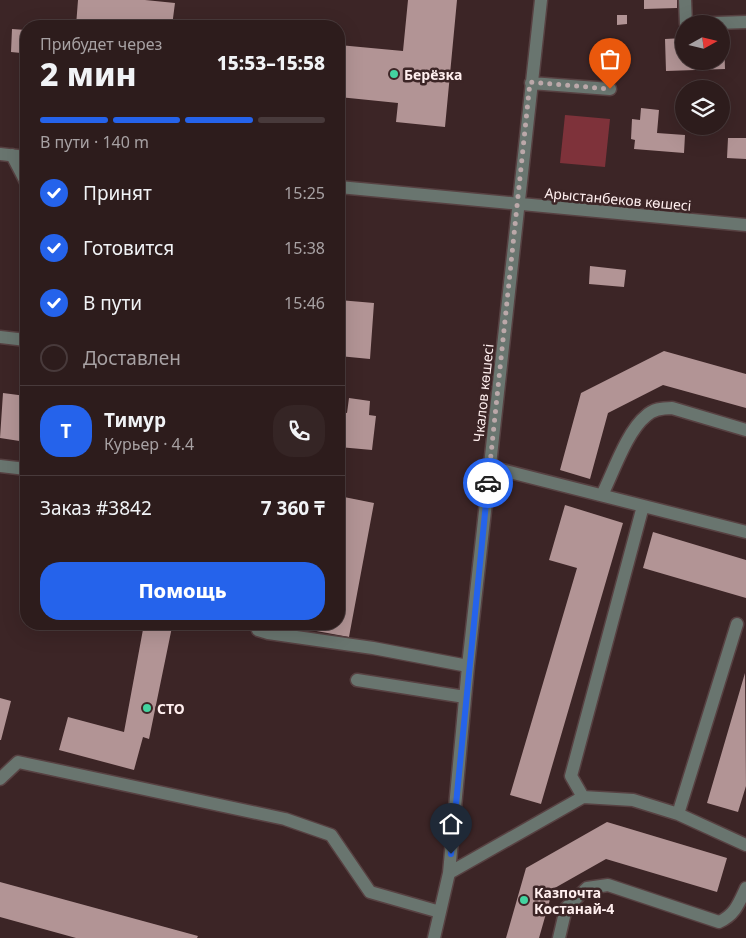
<!DOCTYPE html>
<html lang="ru">
<head>
<meta charset="utf-8">
<style>
  :root { --surface:#2d1c1c; --page:#352525; --text:#f1f3f6; --muted:#a7a1a3; --line:#483a3b; --accent:#2563eb }
  body { margin:0; font-family:"Noto Sans",sans-serif; background:var(--page); color:var(--text); height:100vh; display:flex; flex-direction:column; font-size:19px; white-space:nowrap }
  * { box-sizing:border-box; margin:0 }
  p { font-size:16px; color:var(--muted) }
  .icon { flex:none; width:28px; height:28px; fill:none; stroke:currentColor; stroke-width:2; stroke-linecap:round; stroke-linejoin:round }
  .map { position:relative; flex:1; overflow:hidden }
  .side { position:absolute; left:20px; top:20px; width:325px; height:610px; display:flex; flex-direction:column; background:var(--surface); border-radius:20px; box-shadow:0 5px 20px #0002,0 0 0 1px var(--line) }
  .side>* { flex:none }
  .needle { width:32px; rotate:82deg }
  .fabs { position:absolute; left:675px; top:15px; display:grid; gap:10px }
  .fabs a { display:grid; place-items:center; width:55px; height:55px; border-radius:50%; background:var(--surface); box-shadow:0 5px 20px #0002,0 0 0 1px var(--line); font-size:25px }
  .pin { position:absolute; display:grid; place-items:center; width:42px; height:42px; color:#fff; margin:-51px -21px; border-radius:50% 50% 50% 0; rotate:-45deg; box-shadow:0 0 5px #0007 }
  .pin .icon { rotate:45deg }
  .courier { position:absolute; display:grid; place-items:center; width:50px; height:50px; margin:-25px; border:4px solid #2563eb; border-radius:50%; background:#fff; color:#222; box-shadow:0 1px 6px #0007 }
  .overview em { font-style:normal; font-weight:800 }
  .overview div { display:flex; flex-direction:column-reverse }
  .overview { display:flex; align-items:center; justify-content:space-between; height:85px; padding:0 20px }
  h1 { font-size:32px; font-weight:800; line-height:38px }
  .bar { display:grid; grid-template-columns:repeat(4,1fr); gap:8px 5px; align-content:center; height:60px; padding:0 20px }
  .bar i { height:6px; border-radius:4px; background:var(--line) }
  .bar .selected { background:var(--accent) }
  .bar p { grid-column:span 4 }
  .line { display:flex; align-items:center; gap:12px; padding:0 20px; border-top:1px solid var(--line) }
  .line div { flex:1 }
  .round { display:grid; place-items:center; flex:none; width:52px; height:52px; border-radius:20px; background:var(--page) }
  ol { padding:0 20px; list-style:none }
  li { display:flex; align-items:center; gap:15px; height:55px }
  li p { margin-inline-start:auto }
  li .icon { padding:5px; border-radius:50%; background:var(--accent); color:#fff; stroke-width:4 }
  li:last-child { color:var(--muted) }
  li i { width:28px; height:28px; border:2px solid var(--line); border-radius:50% }
  .primary-button { display:flex; gap:10px; margin-top:auto; padding:10px 20px }
  .primary-button a { flex:1; height:58px; border-radius:20px; background:var(--accent); color:#fff; font-size:20px; font-weight:800; line-height:58px; text-align:center }
  .map>svg:first-child { display:block }
</style>
</head>
<body>
<div class="map">
<svg width="746" height="938" viewBox="0 0 746 938">
  <rect width="100%" height="100%" fill="#3c2526"/>
  <path fill="#7e323a" d="M565 115 610 119 605 167 560 163Z"/>
  <path fill="#b29495" d="M78 0H145L175 3 172 26H76Z
    M408 0H457L445 127 396 122 398 103 339 97V45L403 51Z
    M644 0H677V8L644 9Z
    M617 15H627V24L617 25Z
    M12 29 26 30V67H20L21 53 11 52Z
    M721 37H724L725 69 666 71 665 39 684 38V61H721Z
    M641 108 659 110 657 133 685 135 684 153 634 149 635 140 631 139 632 119 640 120Z
    M728 138H746V159L727 158Z
    M590 266 626 270 624 287 589 284Z
    M339 300 374 303 370 359 339 356Z
    M664 351 746 374V408L663 385 608 413 590 479 560 470 581 393Z
    M3 393 26 396V442L0 438Z
    M349 398 370 401 369 415 376 416 372 450 339 447V412L347 413Z
    M339 496 374 503 349 637 284 625 339 624Z
    M565 505 623 523 541 804 510 795 577 568 549 560Z
    M653 532 746 560V598L643 568Z
    M144 624 172 627 149 739 143 737 134 770 59 750 68 717 124 732Z
    M745 673 746 786 738 812 707 803Z
    M0 698 11 701 1 740H0Z
    M607 822 727 858 717 892 606 859 553 889 539 938H506L526 868Z
    M0 882 198 936 197 938H76L0 917Z"/>
  <g fill="none" stroke-linecap="round" stroke-linejoin="round">
    <g stroke="#574142" stroke-width="15">
      <path id="minor" d="M685 0 686 24 746 22
        M531 83 610 89
        M0 154 26 157
        M12 155 26 182
        M339 187 746 225
        M0 337 26 340
        M0 466 26 469
        M490 467 746 532
        M602 495C613 473 627 431 646 416 653 409 662 408 672 408L746 430
        M256 624 258 630 268 633 373 648 468 666
        M357 680 465 697
        M0 779 18 762 285 819 331 835 370 892 440 912
        M583 797 571 776 643 506
        M678 814 737 624
        M449 873 583 797 633 800 678 814 746 845
        M434 938 449 873 468 666 541 0
        M559 938 566 908 587 888 608 885 719 922C735 915 739 903 746 888"/>
    </g>
    <use href="#minor" stroke="#69756f" stroke-width="12"/>
  </g>
  <g fill="none" stroke-linecap="round" stroke-linejoin="round">
    <path stroke="#bba8a9" stroke-width="5" stroke-dasharray="0 9" d="M488 483 530 82 610 89"/>
    <path stroke="#2563eb" stroke-width="6" d="M451 854 488 483"/>
  </g>
  <g fill="#43d4a0" stroke="#3c2526" stroke-width="2">
    <circle cx="394" cy="74" r="5"/>
    <circle cx="147" cy="708" r="5"/>
    <circle cx="524" cy="900" r="5"/>
  </g>
  <g text-anchor="middle" dominant-baseline="central" stroke-width="5" stroke-linejoin="round" paint-order="stroke">
    <g font-size="14" font-weight="bold" fill="#ffefef" stroke="#3c2526" text-anchor="start">
      <text x="404" y="74">Берёзка</text>
      <text x="157" y="708">СТО</text>
      <text x="534" y="892">Казпочта<tspan x="534" dy="16">Костанай-4</tspan></text>
    </g>
    <g font-size="14" fill="#ffefef" stroke="#3c2526">
      <text transform="translate(618 199) rotate(5)">Арыстанбеков көшесі</text>
      <text transform="translate(483 393) rotate(-84)">Чкалов көшесі</text>
    </g>
  </g>
</svg>
<div class="fabs">
<a><svg class="needle" viewBox="-14 -14 28 28"><path d="M0-13l5 13h-10z" fill="#e53935"/><path d="M0 13l5-13h-10z" fill="#a7a1a3"/></svg></a>
<a><svg class="icon" aria-label="layers" viewBox="0 0 24 24"><path d="M12 4l9 5-9 5-9-5zM3 14l9 5 9-5"/></svg></a>
</div>
<div class="pin" style="left:610px;top:89px;background:#ea580c"><svg class="icon" aria-label="bag" viewBox="0 0 24 24"><path d="M5 8h14l-1 12H6zM9 8a3 3 0 0 1 6 0"/></svg></div>
<div class="pin" style="left:451px;top:854px;background:#1f2937"><svg class="icon" aria-label="home" viewBox="0 0 24 24"><path d="M3 11l9-7 9 7M6 9v11h12V9"/></svg></div>
<div class="courier" style="left:488px;top:483px"><svg class="icon" aria-label="car" viewBox="0 0 24 24"><path d="M5 17H2v-5l4-1 3-4h7l3 4 3 1v5h-3M9 17h6M6 11h13"/><circle cx="7" cy="17" r="2"/><circle cx="17" cy="17" r="2"/></svg></div>
<section class="side">
<div class="overview"><div><h1>2 мин</h1><p>Прибудет через</p></div><em>15:53–15:58</em></div>
<div class="bar"><i class="selected"></i><i class="selected"></i><i class="selected"></i><i></i><p>В пути · 140 m</p></div>
<ol>
<li><svg class="icon" aria-label="check" viewBox="0 0 24 24"><path d="M5 12l5 5 9-10"/></svg>Принят<p>15:25</p></li>
<li><svg class="icon" aria-label="check" viewBox="0 0 24 24"><path d="M5 12l5 5 9-10"/></svg>Готовится<p>15:38</p></li>
<li><svg class="icon" aria-label="check" viewBox="0 0 24 24"><path d="M5 12l5 5 9-10"/></svg>В пути<p>15:46</p></li>
<li><i></i>Доставлен</li>
</ol>
<div class="line" style="height:90px"><b class="round" style="background:var(--accent);color:#fff">Т</b><div><b>Тимур</b><p>Курьер · 4.4</p></div><a class="round"><svg class="icon" aria-label="phone" viewBox="0 0 24 24"><path d="M5 4h4l2 5-3 2q2 4 5 5l2-3 5 2v4C11 20 4 13 5 4z"/></svg></a></div>
<div class="line" style="height:65px"><div>Заказ #3842</div><b>7 360 ₸</b></div>
<div class="primary-button"><a>Помощь</a></div>
</section>
</div>
</body>
</html>
